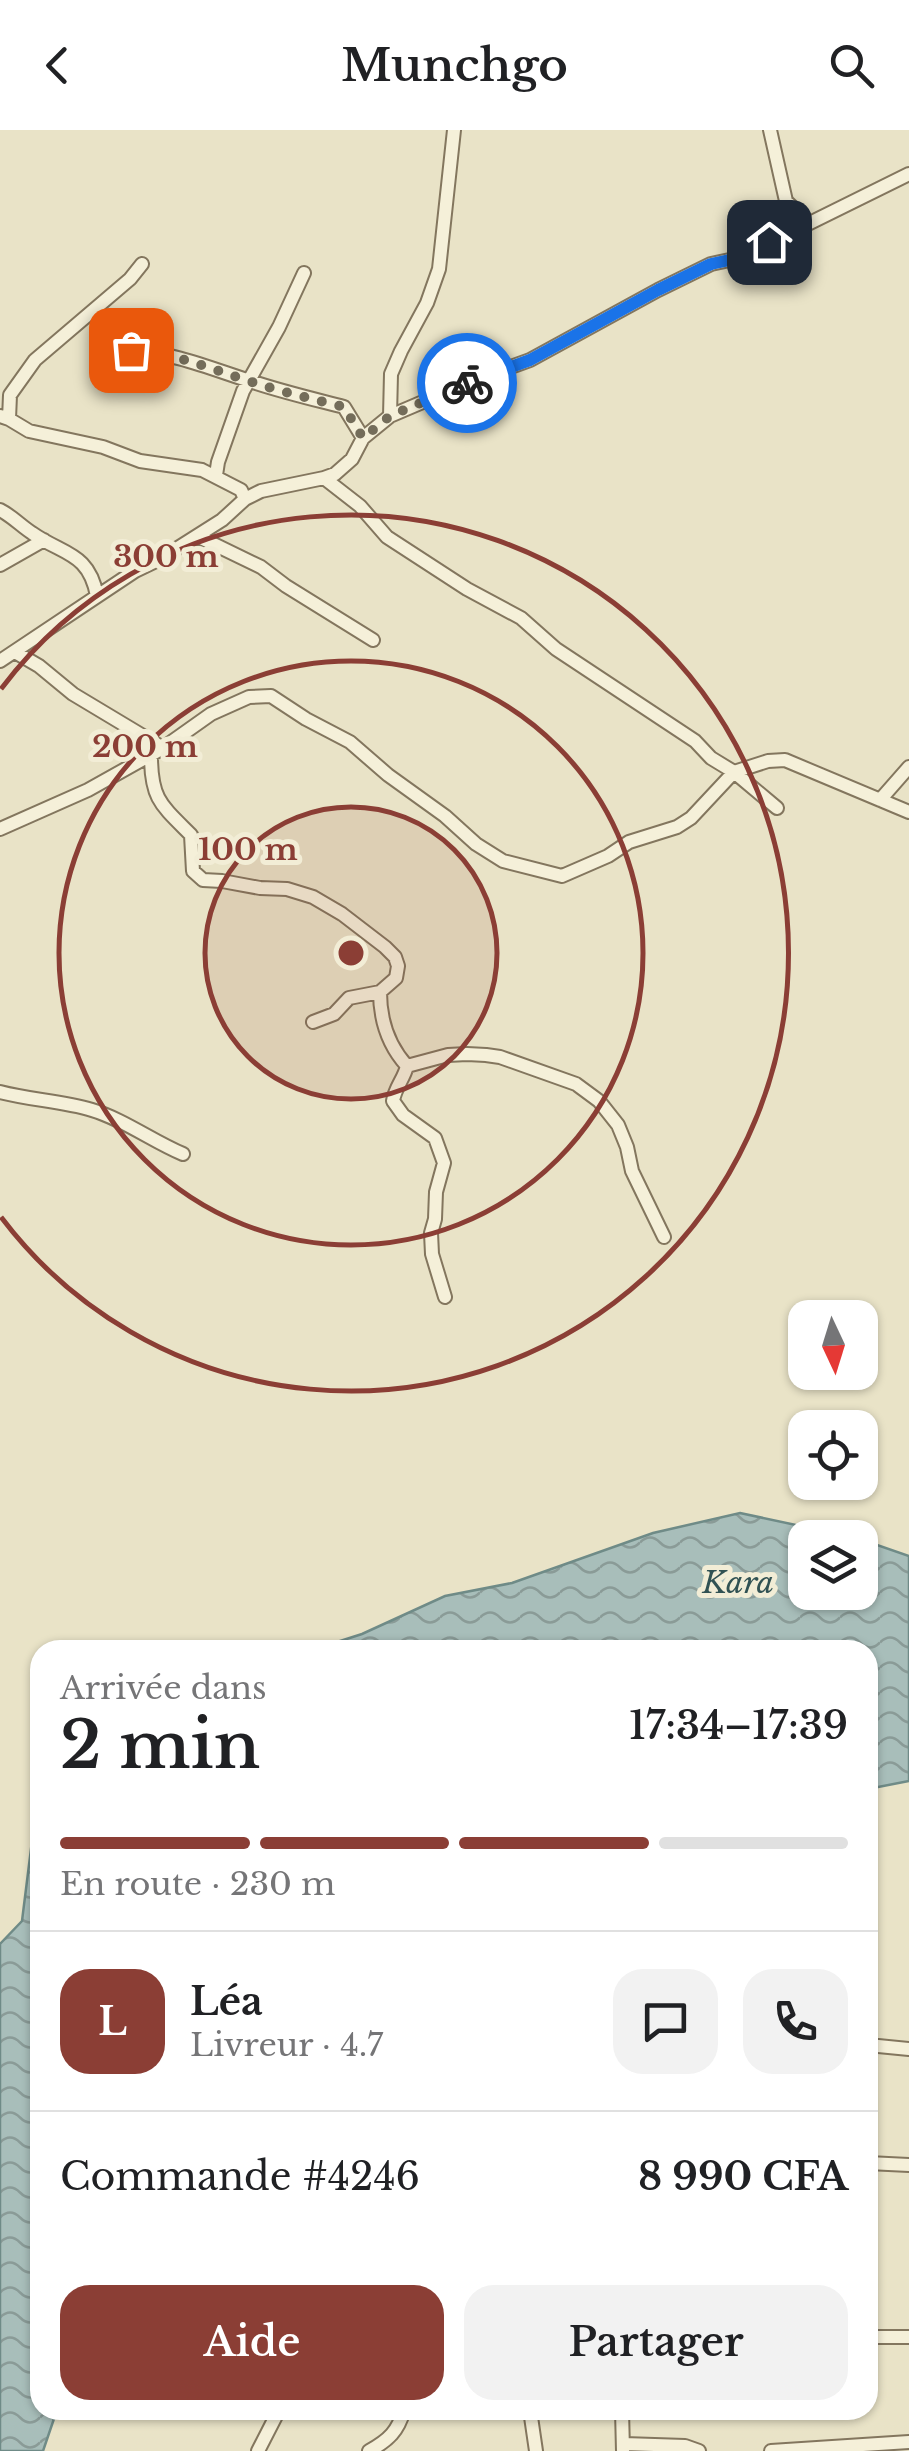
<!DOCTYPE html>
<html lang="fr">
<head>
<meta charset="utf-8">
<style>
  :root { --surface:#fff; --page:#f2f2f2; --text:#202124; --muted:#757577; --line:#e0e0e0; --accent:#8b3e35 }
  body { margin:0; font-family:"Libre Baskerville",serif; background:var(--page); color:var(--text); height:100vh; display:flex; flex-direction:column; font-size:38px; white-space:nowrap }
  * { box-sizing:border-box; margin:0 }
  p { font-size:32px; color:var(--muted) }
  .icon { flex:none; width:55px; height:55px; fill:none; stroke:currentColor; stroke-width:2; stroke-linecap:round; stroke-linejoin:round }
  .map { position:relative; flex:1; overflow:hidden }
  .details { position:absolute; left:30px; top:1510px; width:848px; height:780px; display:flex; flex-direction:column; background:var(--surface); border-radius:30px; box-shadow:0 2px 8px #0004 }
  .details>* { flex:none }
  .needle { width:65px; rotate:176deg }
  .tools { position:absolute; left:788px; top:1170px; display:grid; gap:20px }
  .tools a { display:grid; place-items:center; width:90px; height:90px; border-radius:20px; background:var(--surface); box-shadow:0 2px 8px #0004; font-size:50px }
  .pin { position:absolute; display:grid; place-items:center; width:85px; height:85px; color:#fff; margin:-42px; border-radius:20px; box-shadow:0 5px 15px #0006 }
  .courier { position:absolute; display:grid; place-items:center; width:100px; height:100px; margin:-50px; border:8px solid #1a73e8; border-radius:50%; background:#fff; color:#222; box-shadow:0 2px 12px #0007 }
  .summary em { font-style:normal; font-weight:600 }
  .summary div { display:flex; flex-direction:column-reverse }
  .summary { display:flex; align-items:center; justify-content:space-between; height:170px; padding:0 30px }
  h1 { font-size:65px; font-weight:600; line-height:75px }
  .bar { display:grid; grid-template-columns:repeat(4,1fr); gap:15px 10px; align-content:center; height:120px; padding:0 30px }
  .bar i { height:12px; border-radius:8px; background:var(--line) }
  .bar .active { background:var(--accent) }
  .bar p { grid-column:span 4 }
  .line { display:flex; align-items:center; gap:25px; padding:0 30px; border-top:2px solid var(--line) }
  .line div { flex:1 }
  .round { display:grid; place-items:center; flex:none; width:105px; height:105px; border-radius:30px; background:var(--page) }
  .action { display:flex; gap:20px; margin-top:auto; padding:20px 30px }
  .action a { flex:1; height:115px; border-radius:30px; background:var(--accent); color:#fff; font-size:40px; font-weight:600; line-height:115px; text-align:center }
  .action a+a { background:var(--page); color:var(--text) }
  header { display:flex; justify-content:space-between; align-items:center; height:130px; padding:0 30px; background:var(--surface); font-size:45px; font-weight:600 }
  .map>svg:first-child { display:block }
</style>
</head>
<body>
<header><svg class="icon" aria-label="back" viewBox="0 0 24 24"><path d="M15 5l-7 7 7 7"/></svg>Munchgo<svg class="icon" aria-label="search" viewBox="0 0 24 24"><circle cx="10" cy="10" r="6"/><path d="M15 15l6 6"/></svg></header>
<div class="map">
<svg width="909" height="2321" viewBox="0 0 909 2321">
  <defs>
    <pattern id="water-waves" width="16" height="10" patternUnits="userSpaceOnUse" patternTransform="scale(2.5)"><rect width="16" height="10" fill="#a8beba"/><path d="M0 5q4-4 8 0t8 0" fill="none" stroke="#8a9b97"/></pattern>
  </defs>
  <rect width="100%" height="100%" fill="#e9e3c7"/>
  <path fill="url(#water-waves)" stroke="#6f8b87" stroke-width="2.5" d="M740 1383 852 1407 805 1408V1462H860V1409L909 1426V1651L868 1659V1520H312L362 1504 445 1466 512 1453 653 1403Z
    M40 1683V2280H57L43 2321H0V1814L22 1791 35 1687Z"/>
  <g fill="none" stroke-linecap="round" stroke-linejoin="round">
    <g stroke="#83765e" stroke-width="16">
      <path id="minor" d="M770 0 786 71 808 92
        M131 220C175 223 212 239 253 252 283 262 313 269 344 277L363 308
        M0 286 9 289 29 301 103 317 140 331 202 340 241 360 245 369
        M390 286 391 244 401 221 427 173 439 139 454 0
        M9 289 10 265 35 230 130 149 142 134
        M216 345 218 332 243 261 279 197 304 143
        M324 348 360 376 387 407 467 459 521 488 556 519 695 611 711 628 734 642 768 631 785 630 909 682
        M0 380C12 386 21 396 32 403 63 425 89 422 97 466
        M197 406 261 437 286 456 373 510
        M0 435 44 410
        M15 522 39 536 73 564 163 618
        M0 531 135 441 162 428 222 390 245 369 261 361 324 348 335 344 352 329 363 308 390 286 472 251 530 230 658 160 711 134 739 128 909 44
        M151 626C151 669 161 675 191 705L193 741 203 750 222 751 260 758 287 759 313 767 342 784 385 817 395 827 398 836 396 848 380 862 349 868 334 884 313 892
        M880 670 909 637
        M0 699 88 660 163 618 211 584 249 567 271 566 306 589 350 612 388 645 445 686 476 714 503 731 562 746 608 726 629 712 677 697 691 688 734 642 777 678
        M380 862C380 890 388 915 407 936 404 949 395 957 393 971L403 985 435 1008 444 1033 436 1062 435 1089 431 1103 432 1124 445 1167
        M407 936 448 925 467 924 486 925 500 927 576 954 599 971 618 995 627 1017 632 1041 664 1107
        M0 962C30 970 62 971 92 980 125 990 152 1011 183 1024
        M868 1915 909 1919
        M868 2033 909 2035
        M868 2207H909
        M530 2280 536 2321
        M622 2280 623 2321
        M624 2314 685 2316 699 2321
        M258 2321 279 2280
        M369 2321C389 2310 398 2301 404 2280
        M771 2321 909 2312"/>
    </g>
    <use href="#minor" stroke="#f5f0d9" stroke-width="12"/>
  </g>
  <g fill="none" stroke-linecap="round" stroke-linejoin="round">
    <path stroke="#746d5a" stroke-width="10" stroke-dasharray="0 18" d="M131 220C175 223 211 239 252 252 282 262 313 269 344 277L363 308 390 286 467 253"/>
    <path stroke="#1a73e8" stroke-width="12" d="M467 253 530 230 658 160 711 134 739 128 769 112"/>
  </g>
  <circle cx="351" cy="823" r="146" fill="#8b3e35" fill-opacity=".12"/>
  <g fill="none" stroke="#8b3e35" stroke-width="5">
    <circle cx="351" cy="823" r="146"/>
    <circle cx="351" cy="823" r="292"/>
    <path d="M1 559A438 438 0 1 1 1 1087"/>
  </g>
  <g text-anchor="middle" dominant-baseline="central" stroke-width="10" stroke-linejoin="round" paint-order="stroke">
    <g font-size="30" font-style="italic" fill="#315253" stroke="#f2edd6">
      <text x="738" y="1452">Kara</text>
    </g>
  </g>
  <circle cx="351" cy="823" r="15" fill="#8b3e35" stroke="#f2edd6" stroke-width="5"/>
  <g font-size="30" text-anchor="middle" font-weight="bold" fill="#8b3e35" stroke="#f2edd6" stroke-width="10" stroke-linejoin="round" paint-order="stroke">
    <text x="166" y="437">300 m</text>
    <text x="145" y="627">200 m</text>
    <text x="248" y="730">100 m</text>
  </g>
</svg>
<div class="tools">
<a><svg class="needle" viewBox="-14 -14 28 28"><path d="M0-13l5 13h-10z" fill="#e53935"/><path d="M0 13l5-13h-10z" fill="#757577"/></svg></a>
<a><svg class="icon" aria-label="locate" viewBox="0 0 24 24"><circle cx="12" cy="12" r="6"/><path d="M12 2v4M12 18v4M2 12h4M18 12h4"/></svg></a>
<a><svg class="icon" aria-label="layers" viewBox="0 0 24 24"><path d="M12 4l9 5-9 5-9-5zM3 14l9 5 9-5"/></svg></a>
</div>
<div class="pin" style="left:131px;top:220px;background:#ea580c"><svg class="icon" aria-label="bag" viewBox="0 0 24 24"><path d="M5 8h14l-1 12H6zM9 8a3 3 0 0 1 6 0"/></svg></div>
<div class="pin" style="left:769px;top:112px;background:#1f2937"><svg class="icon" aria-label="home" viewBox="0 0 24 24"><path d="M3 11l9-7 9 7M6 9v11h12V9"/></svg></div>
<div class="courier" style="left:467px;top:253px"><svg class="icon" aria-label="bike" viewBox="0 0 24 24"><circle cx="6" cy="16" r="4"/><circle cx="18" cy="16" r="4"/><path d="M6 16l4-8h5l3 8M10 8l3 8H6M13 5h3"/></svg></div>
<section class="details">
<div class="summary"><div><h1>2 min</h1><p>Arrivée dans</p></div><em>17:34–17:39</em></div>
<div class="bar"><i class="active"></i><i class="active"></i><i class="active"></i><i></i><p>En route · 230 m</p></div>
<div class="line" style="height:180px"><b class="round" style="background:var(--accent);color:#fff">L</b><div><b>Léa</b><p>Livreur · 4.7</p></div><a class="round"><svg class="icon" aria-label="chat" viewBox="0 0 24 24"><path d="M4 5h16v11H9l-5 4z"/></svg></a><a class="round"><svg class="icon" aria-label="phone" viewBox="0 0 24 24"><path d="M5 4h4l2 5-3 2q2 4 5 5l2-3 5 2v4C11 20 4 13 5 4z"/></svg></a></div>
<div class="line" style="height:130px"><div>Commande #4246</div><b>8 990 CFA</b></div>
<div class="action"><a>Aide</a><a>Partager</a></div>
</section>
</div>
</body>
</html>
